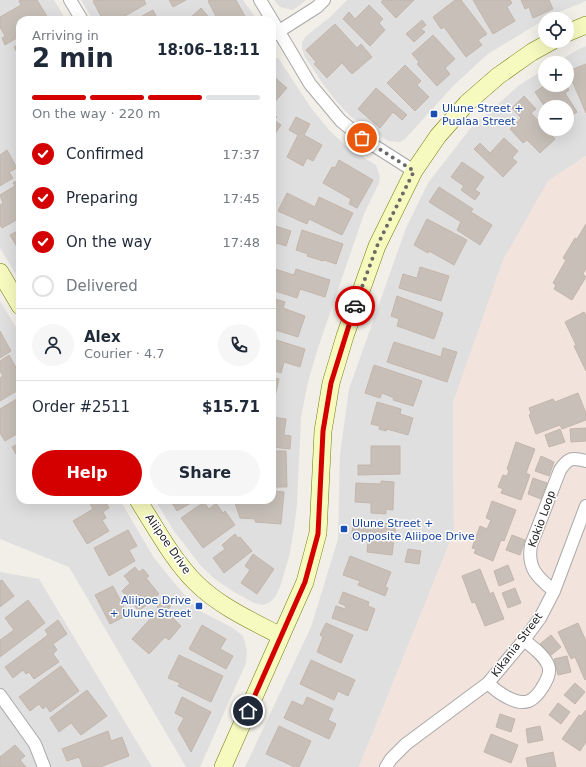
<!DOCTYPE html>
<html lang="en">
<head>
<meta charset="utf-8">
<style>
  :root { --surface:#fff; --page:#f6f6f7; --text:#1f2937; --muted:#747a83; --line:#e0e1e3; --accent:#d40000 }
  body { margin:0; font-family:"DejaVu Sans",sans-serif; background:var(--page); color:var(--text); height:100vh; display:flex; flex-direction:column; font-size:15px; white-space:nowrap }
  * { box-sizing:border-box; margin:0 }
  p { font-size:13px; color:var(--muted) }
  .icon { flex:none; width:22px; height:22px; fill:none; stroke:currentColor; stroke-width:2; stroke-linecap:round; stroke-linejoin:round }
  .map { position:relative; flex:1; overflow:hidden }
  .side { position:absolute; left:16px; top:16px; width:260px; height:488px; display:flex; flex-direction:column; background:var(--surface); border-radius:12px; box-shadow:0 4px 16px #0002 }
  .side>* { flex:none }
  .buttons { position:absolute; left:538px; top:12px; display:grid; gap:8px }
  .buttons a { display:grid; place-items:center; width:36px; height:36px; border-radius:50%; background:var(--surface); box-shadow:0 4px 16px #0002; font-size:20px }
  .pin { position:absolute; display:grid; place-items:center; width:34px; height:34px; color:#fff; margin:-17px; border:2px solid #fff; border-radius:50%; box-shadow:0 1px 4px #0007 }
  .courier { position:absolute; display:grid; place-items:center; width:40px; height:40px; margin:-20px; border:3px solid #d40000; border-radius:50%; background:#fff; color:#222; box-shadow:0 1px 5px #0007 }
  .head em { font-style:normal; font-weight:600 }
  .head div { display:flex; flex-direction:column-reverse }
  .head { display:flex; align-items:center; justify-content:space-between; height:68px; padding:0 16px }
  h1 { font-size:26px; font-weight:600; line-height:30px }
  .bar { display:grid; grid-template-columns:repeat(4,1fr); gap:6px 4px; align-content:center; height:48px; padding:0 16px }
  .bar i { height:5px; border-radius:3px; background:var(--line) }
  .bar .current { background:var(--accent) }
  .bar p { grid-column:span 4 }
  .line { display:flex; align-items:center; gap:10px; padding:0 16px; border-top:1px solid var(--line) }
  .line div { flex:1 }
  .round { display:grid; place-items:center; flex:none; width:42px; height:42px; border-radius:21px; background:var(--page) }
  ol { padding:0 16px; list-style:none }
  li { display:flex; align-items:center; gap:12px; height:44px }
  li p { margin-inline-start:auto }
  li .icon { padding:4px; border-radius:50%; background:var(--accent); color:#fff; stroke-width:4 }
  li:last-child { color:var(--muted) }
  li i { width:22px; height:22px; border:2px solid var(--line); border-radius:50% }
  .action { display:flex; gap:8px; margin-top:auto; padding:8px 16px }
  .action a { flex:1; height:46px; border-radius:24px; background:var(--accent); color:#fff; font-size:16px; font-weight:600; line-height:46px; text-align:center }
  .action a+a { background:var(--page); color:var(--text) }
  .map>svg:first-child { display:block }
</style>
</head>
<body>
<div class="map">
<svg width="586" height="767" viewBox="0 0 586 767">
  <rect width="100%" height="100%" fill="#f2efe9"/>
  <path fill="#e0dfdf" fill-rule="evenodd" d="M0 0H54L66 20H20V281L0 248Z
    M81 0H243L255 17 256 20H93Z
    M274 0H306L296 8 292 10 280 7Z
    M347 0H586V1L552 15 488 54 454 85 405 139 400 142 388 141 350 116 336 101 323 84 305 57 302 49V42L306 36 329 18Z
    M586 46V156L548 181 453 402 454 532 359 767H245L311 627 338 539 340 454 349 389 406 228 428 183 469 130 518 86 545 69V85H567V63H556L577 50ZM545 107H567V129H545Z
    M272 56 279 59 311 108 330 131 347 147 376 165 380 177 379 183 364 214 318 348 308 382 301 417 297 504 294 529 289 557 280 587 275 597 269 603 263 605 254 603 234 592 215 579 201 566 174 531 155 500H272Z
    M0 301 20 334V500H120L154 558 176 585 198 610 231 627 243 636 247 650 246 663 200 767H186L69 567 0 539Z
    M0 572 39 579 152 767H0Z"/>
  <path fill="#f3e3dd" d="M586 156V767H359L454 532 453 402 503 260 548 181Z"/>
  <path fill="#c7bfb8" stroke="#c4b6ab" d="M20 0H37L48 18 45 20H20V36L5 45 2 38 5 36 0 27V17L21 5 19 1Z
    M95 0H144L146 4 118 20H103L93 1Z
    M169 0H186L173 7Z
    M210 0H236L247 20H218L208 1Z
    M383 0H414L396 18 381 2Z
    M455 0H461L487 34 478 40 482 45 466 57 444 27 441 29 433 17Z
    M473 0H510L512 3 507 7 515 21 493 34Z
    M521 0H549L553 9 533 18 529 7 525 9Z
    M369 5 383 19 379 23 385 30 370 46 343 19 349 12 355 19Z
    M201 8 211 20H188Z
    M153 10 158 20H135Z
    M422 20 426 25 421 29 425 32 414 42 406 34Z
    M335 24 357 48 361 44 372 57 352 74 342 63 327 78 314 64 316 62 306 50Z
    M433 35 455 59 445 68 450 74 437 86 417 64 419 62 412 54Z
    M20 43V58L14 47Z
    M586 64V113L568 71Z
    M405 65 421 81 417 85 429 97 415 111 387 83Z
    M272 75 287 88 272 105Z
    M545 85H566L569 90 565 93 577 112 567 119V107H545L535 92Z
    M376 88 407 115 402 120 393 112 380 128 358 109Z
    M524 96 536 109 531 113 555 139 540 153 527 140 523 143 510 129 521 118 512 108Z
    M272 114 277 117 274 120 281 125 272 138Z
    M296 117 310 124 304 135 322 145 313 161 307 158 303 166 287 157 298 135 289 130Z
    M504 138 518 151 512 158 517 162 503 177 474 149 480 143 490 153Z
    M7 150 17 168 9 172 13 178 0 186V155Z
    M339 160 373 180 357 208 349 204 351 199 323 183 332 167 335 168Z
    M462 162 484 177 475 190 480 193 475 200 461 190 464 186 451 177Z
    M20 179V218L2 228 0 225V205L3 203 0 195 15 186 13 183Z
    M439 187 473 209 471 212 492 225 480 245 457 230 461 222 429 202Z
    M287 193 315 207 319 197 353 213 342 235 309 219 307 224 278 211Z
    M427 219 467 240 454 265 429 251 428 253 414 245Z
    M586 224V268L583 274 586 277 572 300 554 289 556 285 553 283 566 260 563 258 575 238 577 239Z
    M272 225 291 231 286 246 273 242 272 246Z
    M20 230V252L10 235Z
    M302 230 343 244 336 264 324 260 323 261 307 256 308 254 296 250Z
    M420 267 449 276 441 301 399 288 403 274 417 278Z
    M275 269 294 275 296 269 330 280 325 297 300 289 297 298 272 290V272H274Z
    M397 296 443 313 434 339 397 326 399 319 391 316Z
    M272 298 285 302 283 308 305 316 298 337 272 329Z
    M584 312 586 316V371L574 346 576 345 565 322Z
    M0 331 11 351 0 358Z
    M273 339 305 349 300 367 284 362 281 373 272 370Z
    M394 342 441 357 443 348 457 352 447 382 387 362Z
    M9 355 20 375V389L0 401V378L3 376 0 371V361Z
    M374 365 422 381 413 406 393 400 394 398 382 393 380 398 365 393Z
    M272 377 279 379 272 409Z
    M578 393 586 413V420L562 429 560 425 536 434 529 415 531 414 529 408 553 399 555 402Z
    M20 397V432L5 441 0 433V409Z
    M377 402 401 409 400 414 413 418 408 435 387 429 386 431 379 429 380 426 371 424Z
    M272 417 286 419 284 435 291 436 290 449 272 447Z
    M586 428V441L571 442 570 429Z
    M560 429 565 442 549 447 545 435Z
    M516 442 535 449 526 473 530 475 521 500 501 493 503 489 498 487 503 475 507 476 509 470 507 469Z
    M20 443V461L12 447Z
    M371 446H400V474L358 475V465H371Z
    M272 451H286L287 487H273Z
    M541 456 554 462 549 476 535 471Z
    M533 478 547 483 541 499 528 494Z
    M381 481 394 482 393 510 386 509V514L371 513V503L355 502 356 483 381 484Z
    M272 491 284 492 281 524 255 522V519L240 518 234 500H272Z
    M88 500H105L109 508 103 512 106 518 102 520 109 531 87 544 73 521 93 509Z
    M170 500H196L177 511Z
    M492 501 516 510 504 541 501 540 493 561 474 553 476 549 472 548 480 526 487 529 491 520 486 518Z
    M204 502 209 509 216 503 223 513 225 511 235 525 203 548 181 518Z
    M354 519 396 525 392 555 367 552 368 541 351 539Z
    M128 530 137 546 129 550 135 561 109 576 94 548Z
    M235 534 238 538 240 537 252 551 224 573 213 558 225 549 222 545Z
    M512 535 525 540 520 555 506 550Z
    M408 549 421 551 419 564 405 562Z
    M253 554 274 569 257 594 241 583 250 570 245 566Z
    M350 556 391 572 385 587 388 588 385 596 358 585 360 581 343 575Z
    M508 565 514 580 499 586 494 571Z
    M135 567 139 572 143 569 149 576 146 578 159 594 139 611 122 591 130 583 124 576Z
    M480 569 490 594 493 592 504 619 485 626 475 602 472 603 462 576Z
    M2 580 14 596 0 607V581Z
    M113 586 128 615 110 624 95 595Z
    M515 588 521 603 508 608 502 593Z
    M343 592 369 602 368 606 375 609 367 631 332 618 336 606 345 609 346 606 339 603Z
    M167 596 174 603 166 611 181 626 169 640 165 637 149 654 132 639 159 609 157 607Z
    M28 600 45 623 0 657V640L14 630 5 618Z
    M58 620 67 634 53 644 57 650 53 654 59 662 34 679 29 672 26 674 23 670 13 678 5 667 48 635 45 630Z
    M326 623 353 635 341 663 317 652 323 637 320 635Z
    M578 623 586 641V679L585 680 575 657 571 659 558 632Z
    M202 625 226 639 220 649 233 656 226 669 189 649Z
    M551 635 561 647 550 656 540 644Z
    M179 655 223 676 211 702 178 686 180 683 168 678Z
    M567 656 571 672 558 675 554 659Z
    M311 660 355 680 348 696 338 691 334 700 300 684Z
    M61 666 79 691 50 712 46 706 43 709 39 704 30 711 19 697Z
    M575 683 585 692 575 704 564 695Z
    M87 690 107 716 81 735 71 723 59 732 50 718Z
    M182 697 211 712 191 752 178 729 184 718 175 713Z
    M307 697 333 709 328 720 336 724 329 739 284 718 292 701 303 706Z
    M558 703 570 712 561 724 549 715Z
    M586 710V742L580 751 562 739 579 715 581 716Z
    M500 714 515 719 511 732 496 727Z
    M279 726 311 741 299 767H295L266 754Z
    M540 726 543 740 528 743 526 729Z
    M108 731 111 741 122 737 129 756 100 767H83L79 757 67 761 62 749Z
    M491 734 518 745 511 763 484 752Z
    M15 745 25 756 20 760 26 767H0V757Z
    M553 752 556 767H528L526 758Z"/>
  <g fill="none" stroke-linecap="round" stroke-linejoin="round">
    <g stroke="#a9a9a9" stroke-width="14">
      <path id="street" d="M70 0 82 20
        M260 0 272 20
        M272 20 310 84 341 121 362 138 414 171
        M273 35 317 7 324 0
        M554 591C537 577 527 568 531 545L560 470C568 458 572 457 586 461
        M488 683C497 692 516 706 529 701 535 698 539 693 542 688 546 682 550 675 549 668 546 656 532 647 524 640
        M0 695 35 744 44 767
        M386 767 391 759 406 744 488 683 524 640 540 618 554 591 586 506"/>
    </g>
    <g stroke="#707d05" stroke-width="18">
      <path id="secondary" d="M567 33 586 25
        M0 272 20 306
        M138 500C156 528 172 559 196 583 219 606 252 621 281 636
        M223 767 305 582 318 533 323 431 331 383 345 336 377 246 414 171 438 136 467 103 498 76 532 52 552 41"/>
    </g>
    <use href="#street" stroke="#fff" stroke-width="12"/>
    <use href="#secondary" stroke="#f7fabf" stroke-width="17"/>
  </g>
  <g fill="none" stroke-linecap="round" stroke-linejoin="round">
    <path stroke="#6b6a68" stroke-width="4" stroke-dasharray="0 7.2" d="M355 306 377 246 414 171 362 138"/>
    <path stroke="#d40000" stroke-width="5" d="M248 711 305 582 318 534 323 431 331 383 355 306"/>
  </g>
  <g fill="#1a4fb4" stroke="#fff" stroke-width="1.5">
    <rect x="430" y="110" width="8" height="8" rx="2"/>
    <rect x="340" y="525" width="8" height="8" rx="2"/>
    <rect x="195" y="602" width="8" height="8" rx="2"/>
  </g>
  <g text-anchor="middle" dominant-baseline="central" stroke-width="3" stroke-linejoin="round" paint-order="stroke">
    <g font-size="11" fill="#164399" stroke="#fff" text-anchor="start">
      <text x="442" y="108">Ulune Street +<tspan x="442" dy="13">Pualaa Street</tspan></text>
      <text x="352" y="523">Ulune Street +<tspan x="352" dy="13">Opposite Aliipoe Drive</tspan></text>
      <text x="191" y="600" text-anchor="end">Aliipoe Drive<tspan x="191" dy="13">+ Ulune Street</tspan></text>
    </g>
    <g font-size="11" fill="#222" stroke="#fff">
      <text transform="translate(542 519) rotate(-70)">Kokio Loop</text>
      <text transform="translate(168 544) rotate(55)">Aliipoe Drive</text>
      <text transform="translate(517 645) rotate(-53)">Kikania Street</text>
    </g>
  </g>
</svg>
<div class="buttons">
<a><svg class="icon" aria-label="locate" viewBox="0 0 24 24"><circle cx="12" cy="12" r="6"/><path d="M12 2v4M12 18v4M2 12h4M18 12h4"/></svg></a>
<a>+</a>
<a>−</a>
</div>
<div class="pin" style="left:362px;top:138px;background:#ea580c"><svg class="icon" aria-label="bag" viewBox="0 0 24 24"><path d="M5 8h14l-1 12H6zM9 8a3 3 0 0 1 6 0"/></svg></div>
<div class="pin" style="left:248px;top:711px;background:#1f2937"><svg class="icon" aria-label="home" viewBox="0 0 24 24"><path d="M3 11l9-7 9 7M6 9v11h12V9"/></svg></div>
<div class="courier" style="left:355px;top:306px"><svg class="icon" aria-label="car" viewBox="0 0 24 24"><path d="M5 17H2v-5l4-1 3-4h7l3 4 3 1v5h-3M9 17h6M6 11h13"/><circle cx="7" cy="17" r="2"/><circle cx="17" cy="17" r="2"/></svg></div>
<section class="side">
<div class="head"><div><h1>2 min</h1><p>Arriving in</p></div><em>18:06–18:11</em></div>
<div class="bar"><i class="current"></i><i class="current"></i><i class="current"></i><i></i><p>On the way · 220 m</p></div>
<ol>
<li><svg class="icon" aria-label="check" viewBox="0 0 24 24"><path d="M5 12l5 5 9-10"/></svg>Confirmed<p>17:37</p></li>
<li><svg class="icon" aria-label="check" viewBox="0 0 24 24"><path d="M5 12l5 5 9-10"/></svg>Preparing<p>17:45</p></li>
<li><svg class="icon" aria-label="check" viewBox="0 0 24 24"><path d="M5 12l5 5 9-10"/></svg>On the way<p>17:48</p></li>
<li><i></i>Delivered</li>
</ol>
<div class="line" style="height:72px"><a class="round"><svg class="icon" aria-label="person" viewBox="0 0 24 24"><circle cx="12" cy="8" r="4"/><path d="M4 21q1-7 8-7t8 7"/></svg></a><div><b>Alex</b><p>Courier · 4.7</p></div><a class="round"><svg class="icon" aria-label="phone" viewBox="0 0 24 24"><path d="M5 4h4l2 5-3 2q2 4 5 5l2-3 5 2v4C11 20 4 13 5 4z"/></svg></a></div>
<div class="line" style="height:52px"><div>Order #2511</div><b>$15.71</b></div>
<div class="action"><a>Help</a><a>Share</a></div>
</section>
</div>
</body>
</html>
